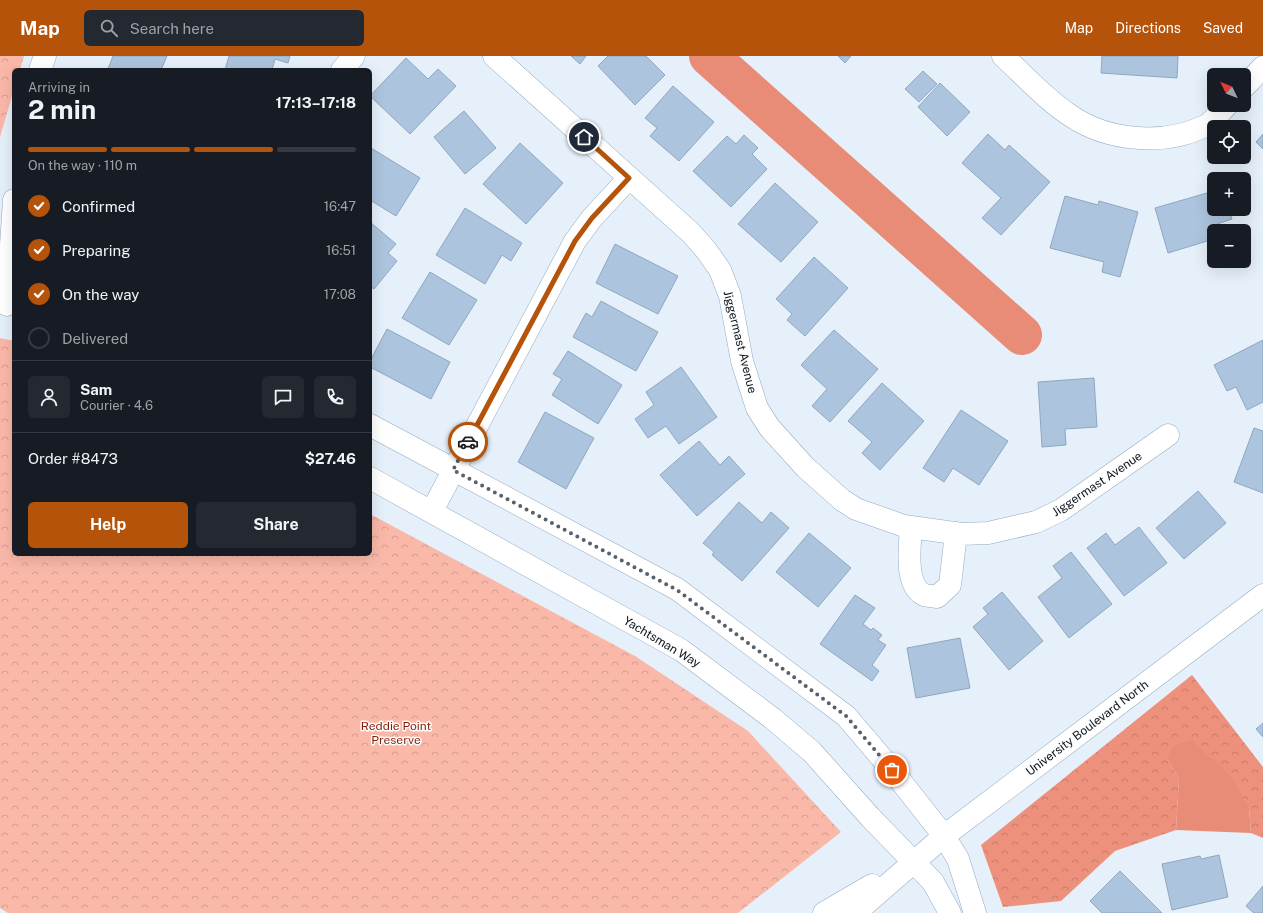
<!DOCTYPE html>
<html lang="en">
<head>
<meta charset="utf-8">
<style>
  :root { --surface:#171b24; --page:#242831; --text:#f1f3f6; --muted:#9ea1a6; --line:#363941; --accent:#b45309 }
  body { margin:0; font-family:"Public Sans",sans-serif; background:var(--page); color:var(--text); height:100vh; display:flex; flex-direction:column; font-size:15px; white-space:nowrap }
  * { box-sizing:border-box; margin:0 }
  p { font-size:13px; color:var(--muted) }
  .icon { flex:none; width:22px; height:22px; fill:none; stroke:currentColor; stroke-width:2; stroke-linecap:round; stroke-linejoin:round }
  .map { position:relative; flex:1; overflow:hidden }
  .details { position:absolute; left:12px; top:12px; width:360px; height:488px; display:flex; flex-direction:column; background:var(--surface); border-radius:6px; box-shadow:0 4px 16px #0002 }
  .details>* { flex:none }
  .needle { width:26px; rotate:313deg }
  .tools { position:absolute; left:1207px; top:12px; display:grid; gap:8px }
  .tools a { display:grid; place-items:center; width:44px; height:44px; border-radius:6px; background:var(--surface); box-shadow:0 4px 16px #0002; font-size:20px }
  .pin { position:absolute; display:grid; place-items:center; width:34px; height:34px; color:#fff; margin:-17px; border:2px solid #fff; border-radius:50%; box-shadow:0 1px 4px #0007 }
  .courier { position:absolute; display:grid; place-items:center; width:40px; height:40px; margin:-20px; border:3px solid #b45309; border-radius:50%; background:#fff; color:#222; box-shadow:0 1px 5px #0007 }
  .head em { font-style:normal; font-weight:700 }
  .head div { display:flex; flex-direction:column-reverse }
  .head { display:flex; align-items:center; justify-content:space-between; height:68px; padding:0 16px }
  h1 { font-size:26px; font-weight:700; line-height:30px }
  .bar { display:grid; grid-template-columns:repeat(4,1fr); gap:6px 4px; align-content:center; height:48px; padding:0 16px }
  .bar i { height:5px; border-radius:3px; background:var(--line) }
  .bar .current { background:var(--accent) }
  .bar p { grid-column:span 4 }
  .line { display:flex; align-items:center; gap:10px; padding:0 16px; border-top:1px solid var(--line) }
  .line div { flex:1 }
  .round { display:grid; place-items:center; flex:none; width:42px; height:42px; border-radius:6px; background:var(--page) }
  ol { padding:0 16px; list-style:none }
  li { display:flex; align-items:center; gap:12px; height:44px }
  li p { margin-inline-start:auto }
  li .icon { padding:4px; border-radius:50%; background:var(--accent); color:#fff; stroke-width:4 }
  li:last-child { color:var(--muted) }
  li i { width:22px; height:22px; border:2px solid var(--line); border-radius:50% }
  .button { display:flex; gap:8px; margin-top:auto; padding:8px 16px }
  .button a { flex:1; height:46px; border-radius:6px; background:var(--accent); color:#fff; font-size:16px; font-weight:700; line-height:46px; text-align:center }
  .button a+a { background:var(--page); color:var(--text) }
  header { display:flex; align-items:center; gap:24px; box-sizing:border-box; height:56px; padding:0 20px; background:var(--accent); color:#fff }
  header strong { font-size:19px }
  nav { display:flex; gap:22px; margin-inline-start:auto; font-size:14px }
  .search { width:280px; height:36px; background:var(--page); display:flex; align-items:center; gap:10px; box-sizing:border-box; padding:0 14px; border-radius:6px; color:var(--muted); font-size:15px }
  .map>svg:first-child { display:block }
</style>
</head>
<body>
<header>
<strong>Map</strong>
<div class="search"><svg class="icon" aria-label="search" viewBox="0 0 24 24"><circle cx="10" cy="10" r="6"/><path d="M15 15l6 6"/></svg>Search here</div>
<nav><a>Map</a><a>Directions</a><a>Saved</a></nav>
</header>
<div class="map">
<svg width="1263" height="857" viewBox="0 0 1263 857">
  <defs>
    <pattern id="forest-crowns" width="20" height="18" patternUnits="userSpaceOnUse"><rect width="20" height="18" fill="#ed907c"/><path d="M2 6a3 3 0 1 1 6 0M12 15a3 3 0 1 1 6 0" fill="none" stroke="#ca7b6b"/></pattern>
    <pattern id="park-crowns" width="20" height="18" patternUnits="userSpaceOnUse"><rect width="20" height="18" fill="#fab8a9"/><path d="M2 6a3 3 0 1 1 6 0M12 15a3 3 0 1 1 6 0" fill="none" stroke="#d59d91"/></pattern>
  </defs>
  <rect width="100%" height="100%" fill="#e6f0fa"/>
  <path fill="url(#forest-crowns)" d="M1192 619 1263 711V782L1251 777 1249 752 1167 703 1179 723 1176 774 1115 795 1061 845 1003 851 981 789Z"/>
  <path fill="url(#park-crowns)" d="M0 0H24L20 14H14V33L0 81Z
    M0 282 14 285V498H370V458L635 600 748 675 841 776 738 857H8L0 852Z"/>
  <path fill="#e88c77" d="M1191 684 1230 719 1249 752 1251 777 1176 774 1179 723 1167 703 1173 690Z"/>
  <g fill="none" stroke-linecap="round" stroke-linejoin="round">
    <path stroke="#e88c77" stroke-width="40" d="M709 0 1022 279"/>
  </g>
  <path fill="#acc4dd" stroke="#8fa7bf" d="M113 0H167L161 14H110L108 13Z
    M229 0H290L288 7 275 3 272 14H225Z
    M571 0H586L580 8Z
    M608 0H646L665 19 635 49 598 10Z
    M838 0H851L845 7Z
    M1102 0H1178L1177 22 1101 17Z
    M406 2 428 23 438 13 456 30 410 78 370 40Z
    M923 15 937 28 919 46 905 33Z
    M940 27 970 56 947 80 918 51Z
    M673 30 714 66 679 105 650 80 657 72 645 62Z
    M464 55 496 92 465 118 434 81Z
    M988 78 1005 94 1009 89 1050 126 1001 179 982 162 1001 142 962 107Z
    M1263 78V93L1256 86Z
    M744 79 758 92 752 98 767 113 731 151 693 115 727 80 736 88Z
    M520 87 563 127 526 168 483 128Z
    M371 92 420 122 396 160 370 144Z
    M775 127 818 166 781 206 738 168Z
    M1214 135V153H1229L1232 163 1217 168 1219 175H1214V183L1168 197 1155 152Z
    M1065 140 1098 149 1099 145 1138 156 1120 221 1102 216 1104 206 1050 192Z
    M465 152 522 187 511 205 502 199 485 228 436 199Z
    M370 166 396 188 388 197 397 205 374 233 370 230Z
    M615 188 678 220 658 258 596 227Z
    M814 201 848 232 805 280 787 264 792 258 776 243Z
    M430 216 477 244 449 289 402 262Z
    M601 245 658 276 636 315 573 281 586 257 592 261Z
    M387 273 450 306 431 343 370 311V305Z
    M834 274 878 313 830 366 812 350 827 333 801 309Z
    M1263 284V346L1247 354 1236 331 1227 335 1214 309Z
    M568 295 622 329 598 368 552 339 562 323 553 318Z
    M681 311 717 361 679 388 666 370 648 382 635 363 654 349 646 336Z
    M1094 322 1097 371 1065 373 1066 389 1042 391 1038 326Z
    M882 327 924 365 880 414 862 397 872 386 848 365Z
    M961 354 1008 385 979 429 953 412 944 426 923 412Z
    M545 356 594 382 566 433 518 406Z
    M1254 372 1263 375V437L1234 426Z
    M699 385 720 409 729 400 745 418 697 460 660 419Z
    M1198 435 1226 467 1184 503 1156 472Z
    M739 446 762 467 771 456 789 472 742 525 712 499 714 496 703 487Z
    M1139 471 1167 507 1124 540 1087 492 1106 477 1115 489Z
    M809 477 851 512 818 551 776 516Z
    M1071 496 1112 548 1069 582 1038 541 1062 522 1053 510Z
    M1002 536 1043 585 1009 614 973 571 988 558 983 552Z
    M855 539 875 552 863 568 871 574 873 572 882 579 878 584 886 589 872 609 879 615 872 625 820 588Z
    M960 582 970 632 916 642 907 592Z
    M1263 667V681L1256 673Z
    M1219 799 1228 841 1172 854 1162 808 1200 800 1201 803Z
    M1120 815 1162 857H1102L1090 845Z
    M1263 830V857H1254L1246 850Z"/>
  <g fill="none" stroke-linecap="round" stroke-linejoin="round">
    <g stroke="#92aac2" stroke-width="23">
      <path id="minor" d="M494 0 691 177 706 194 720 214 730 240 742 305 757 352 769 371 805 411 842 444 856 453 904 470 961 478 988 477 1036 466 1061 454 1168 379
        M1003 0C1025 20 1046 44 1071 60 1108 85 1164 90 1205 70 1213 66 1220 56 1227 49
        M40 14 45 0
        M342 14 354 0
        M1244 31 1263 11
        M7 249 14 144
        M370 369 677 533 846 660 892 714 944 780 958 803 975 857
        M370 422 681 594 772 662 812 696 870 761 933 826 950 857
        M432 455 575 185 592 162 629 122
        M911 471C910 490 904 529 924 539 928 540 933 540 937 541L950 529 956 477
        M824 857 872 829
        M855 857 944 780 1263 539"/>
    </g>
    <use href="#minor" stroke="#fff" stroke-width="22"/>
  </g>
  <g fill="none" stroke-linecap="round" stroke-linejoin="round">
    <path stroke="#58616a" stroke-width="4" stroke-dasharray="0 7.2" d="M468 386 453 414 677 534 846 660 892 714"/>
    <path stroke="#b45309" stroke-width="5" d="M468 386 575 185 592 162 629 122 584 81"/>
  </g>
  <g text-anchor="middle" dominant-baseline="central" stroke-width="3" stroke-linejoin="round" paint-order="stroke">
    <g font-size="12" fill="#0b141c" stroke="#fcfcfc">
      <text transform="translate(740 286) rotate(76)">Jiggermast Avenue</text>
      <text transform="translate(1097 428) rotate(-34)">Jiggermast Avenue</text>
      <text transform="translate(662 586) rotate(31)">Yachtsman Way</text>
      <text transform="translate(1087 672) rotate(-37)">University Boulevard North</text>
    </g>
    <g font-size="12" fill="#881b03" stroke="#fcfcfc">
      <text x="396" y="670">Reddie Point<tspan x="396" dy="14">Preserve</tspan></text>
    </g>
  </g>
</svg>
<div class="tools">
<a><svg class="needle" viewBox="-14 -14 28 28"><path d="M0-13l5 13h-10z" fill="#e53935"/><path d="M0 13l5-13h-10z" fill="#9ea1a6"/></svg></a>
<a><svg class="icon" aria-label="locate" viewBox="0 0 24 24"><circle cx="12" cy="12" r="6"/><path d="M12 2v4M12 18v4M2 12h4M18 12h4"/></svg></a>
<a>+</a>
<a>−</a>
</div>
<div class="pin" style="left:892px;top:714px;background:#ea580c"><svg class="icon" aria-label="bag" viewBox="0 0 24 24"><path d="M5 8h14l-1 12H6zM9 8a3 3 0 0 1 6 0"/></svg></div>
<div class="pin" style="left:584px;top:81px;background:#1f2937"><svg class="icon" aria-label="home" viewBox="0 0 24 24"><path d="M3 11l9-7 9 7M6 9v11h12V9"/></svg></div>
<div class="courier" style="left:468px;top:386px"><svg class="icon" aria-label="car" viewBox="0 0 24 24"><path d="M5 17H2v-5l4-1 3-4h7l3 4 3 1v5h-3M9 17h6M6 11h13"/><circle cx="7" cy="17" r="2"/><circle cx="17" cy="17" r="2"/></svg></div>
<section class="details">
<div class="head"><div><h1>2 min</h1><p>Arriving in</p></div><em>17:13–17:18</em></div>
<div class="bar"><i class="current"></i><i class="current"></i><i class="current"></i><i></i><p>On the way · 110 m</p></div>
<ol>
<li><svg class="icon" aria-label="check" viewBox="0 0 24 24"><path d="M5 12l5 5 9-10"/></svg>Confirmed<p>16:47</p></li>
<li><svg class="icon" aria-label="check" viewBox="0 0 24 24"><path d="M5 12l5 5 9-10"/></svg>Preparing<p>16:51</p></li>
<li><svg class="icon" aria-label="check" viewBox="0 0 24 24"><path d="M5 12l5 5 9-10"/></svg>On the way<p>17:08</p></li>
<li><i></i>Delivered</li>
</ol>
<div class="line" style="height:72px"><a class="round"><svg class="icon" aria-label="person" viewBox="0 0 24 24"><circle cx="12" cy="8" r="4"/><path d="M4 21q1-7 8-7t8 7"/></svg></a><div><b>Sam</b><p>Courier · 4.6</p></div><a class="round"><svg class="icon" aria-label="chat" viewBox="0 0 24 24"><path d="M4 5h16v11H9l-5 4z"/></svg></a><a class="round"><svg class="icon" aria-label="phone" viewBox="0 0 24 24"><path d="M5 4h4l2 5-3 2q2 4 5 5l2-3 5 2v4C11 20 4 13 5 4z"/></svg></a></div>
<div class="line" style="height:52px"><div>Order #8473</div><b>$27.46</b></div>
<div class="button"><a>Help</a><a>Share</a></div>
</section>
</div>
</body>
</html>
